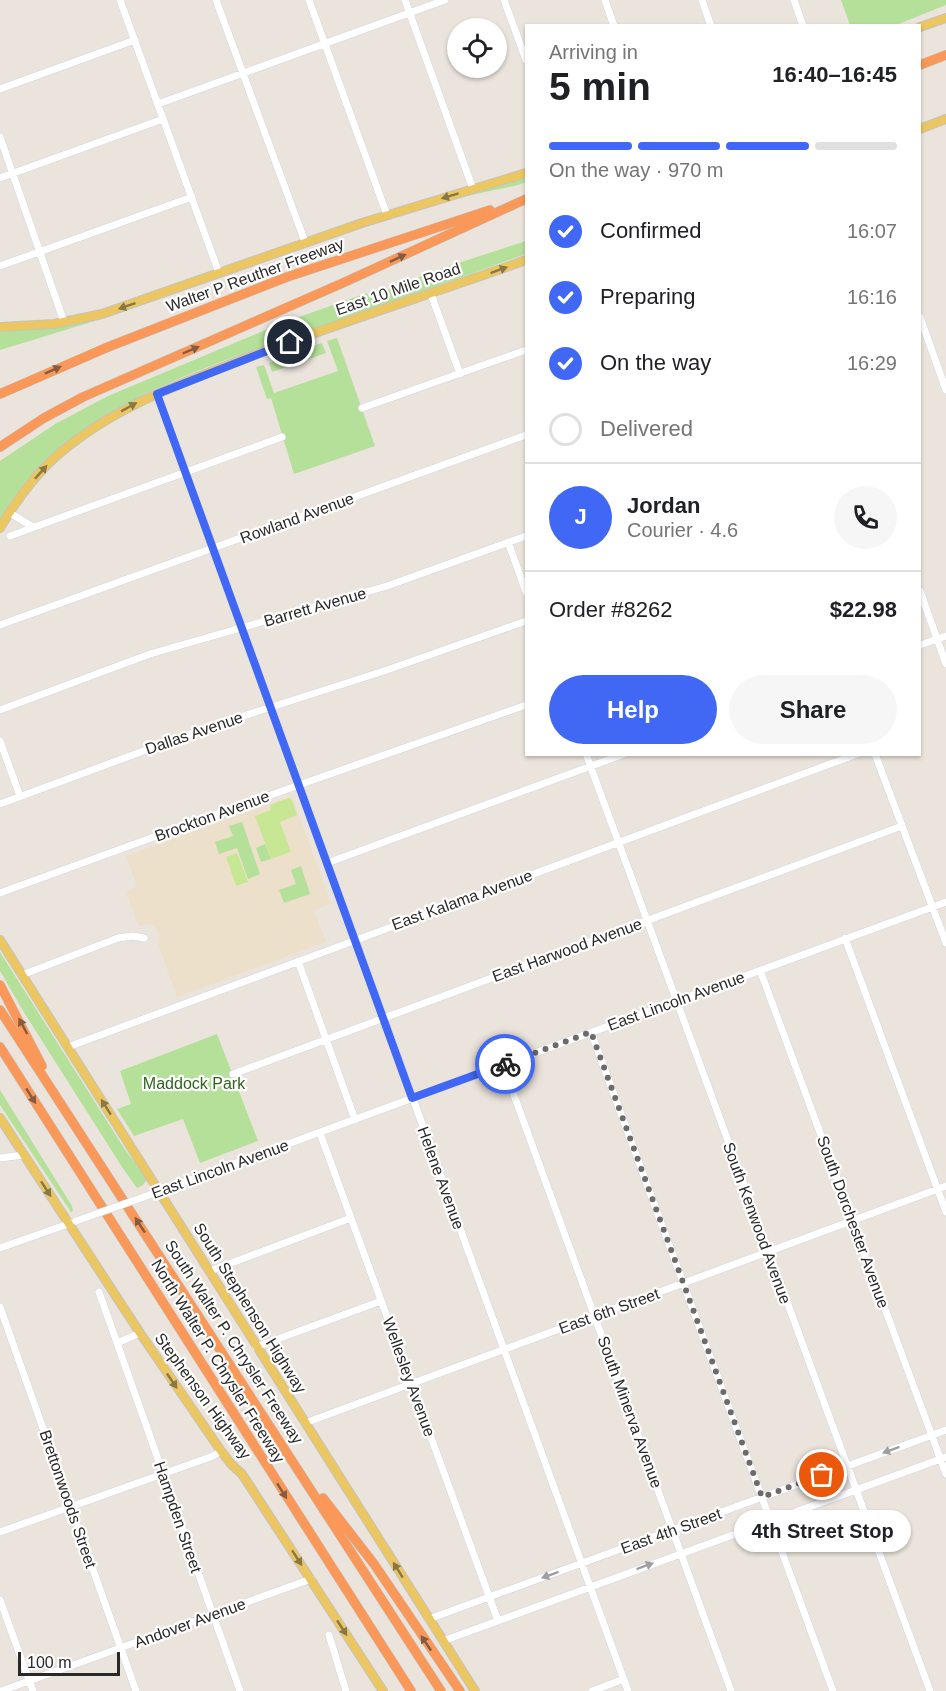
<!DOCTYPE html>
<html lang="en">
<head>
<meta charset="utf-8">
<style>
  :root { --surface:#fff; --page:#f6f6f6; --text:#202124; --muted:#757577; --line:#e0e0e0; --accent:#4068f4 }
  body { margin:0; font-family:Helvetica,sans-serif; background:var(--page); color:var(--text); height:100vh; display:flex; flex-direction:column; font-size:22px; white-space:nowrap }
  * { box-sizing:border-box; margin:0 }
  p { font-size:20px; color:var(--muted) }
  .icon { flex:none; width:33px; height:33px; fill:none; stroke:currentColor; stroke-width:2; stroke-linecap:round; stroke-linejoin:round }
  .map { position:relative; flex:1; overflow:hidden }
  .details { position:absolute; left:525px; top:24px; width:396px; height:732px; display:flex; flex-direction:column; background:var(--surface); border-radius:0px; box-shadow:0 2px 4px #0004 }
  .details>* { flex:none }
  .fabs { position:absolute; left:447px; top:18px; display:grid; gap:12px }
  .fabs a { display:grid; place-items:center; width:60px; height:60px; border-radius:50%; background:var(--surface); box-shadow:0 2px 4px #0004; font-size:30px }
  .scale { position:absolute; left:18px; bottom:15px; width:102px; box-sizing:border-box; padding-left:6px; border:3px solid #292929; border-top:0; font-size:16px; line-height:21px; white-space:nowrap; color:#292929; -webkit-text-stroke:4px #fff; paint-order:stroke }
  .pin { position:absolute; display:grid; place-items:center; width:51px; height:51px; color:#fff; margin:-26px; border:3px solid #fff; border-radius:50%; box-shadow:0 2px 6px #0007 }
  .courier { position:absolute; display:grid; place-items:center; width:60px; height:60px; margin:-30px; border:4px solid #4068f4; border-radius:50%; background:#fff; color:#222; box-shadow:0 2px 8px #0007 }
  .bubble { position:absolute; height:42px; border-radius:21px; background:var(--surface); box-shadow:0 2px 4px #0004; font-size:20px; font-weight:600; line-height:42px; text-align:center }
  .summary em { font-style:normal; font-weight:600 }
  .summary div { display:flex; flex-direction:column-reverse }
  .summary { display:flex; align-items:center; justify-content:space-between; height:102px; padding:0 24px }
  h1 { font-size:39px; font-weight:600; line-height:45px }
  .bar { display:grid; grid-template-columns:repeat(4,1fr); gap:9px 6px; align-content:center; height:72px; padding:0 24px }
  .bar i { height:8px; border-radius:4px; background:var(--line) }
  .bar .current { background:var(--accent) }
  .bar p { grid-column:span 4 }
  .line { display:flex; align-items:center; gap:15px; padding:0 24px; border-top:2px solid var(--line) }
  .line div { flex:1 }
  .round { display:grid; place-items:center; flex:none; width:63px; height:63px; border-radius:32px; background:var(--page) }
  ol { padding:0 24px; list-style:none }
  li { display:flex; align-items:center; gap:18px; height:66px }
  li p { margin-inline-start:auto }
  li .icon { padding:6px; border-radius:50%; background:var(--accent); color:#fff; stroke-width:4 }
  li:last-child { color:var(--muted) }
  li i { width:33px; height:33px; border:3px solid var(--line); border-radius:50% }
  .primary-button { display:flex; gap:12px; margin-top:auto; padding:12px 24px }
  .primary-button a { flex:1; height:69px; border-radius:36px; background:var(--accent); color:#fff; font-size:24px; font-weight:600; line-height:69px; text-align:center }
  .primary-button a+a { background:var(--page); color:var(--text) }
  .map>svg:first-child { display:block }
</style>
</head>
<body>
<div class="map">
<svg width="946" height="1691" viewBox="0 0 946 1691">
  <rect width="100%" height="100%" fill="#ebe4dc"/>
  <path fill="#ece0cb" d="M292 796 331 904 314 910 326 942 177 997 158 944 159 935 157 929 150 924 139 926 137 923 126 892 137 887 126 856Z"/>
  <path fill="#b4e099" d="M841 0H946V5L896 25H850Z
    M526 177V182L518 185 462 197Z
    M526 241V254C458 279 389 303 321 327 206 367 65 407 0 519V461L55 424 108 396 282 323 367 293 369 297 437 270Z
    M98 320 0 350V331L64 326Z
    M337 338 375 446 294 474 271 398 267 399 256 367 264 365 274 393 338 371 327 341Z
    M322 343 326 353 272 372 269 363Z
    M242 822 260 874 248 879 237 848 219 854 215 842 233 836 229 826Z
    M265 844 271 859 261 862 256 848Z
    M301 866 310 894 284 903 279 890 296 884 291 870Z
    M0 952 124 1148 147 1179 143 1185 137 1188 122 1167 25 1014 0 971Z
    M217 1034 258 1141 200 1163 183 1119 134 1136 117 1109 131 1104 120 1071Z
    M0 1090 72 1206 73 1211 71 1212 0 1105Z"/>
  <path fill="#c8e795" d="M289 798 292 800 297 815 280 822 291 852 271 859 255 816 271 810 270 805Z
    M237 853 248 882 236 886 226 857Z"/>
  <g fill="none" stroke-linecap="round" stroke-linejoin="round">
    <g stroke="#d1d5e2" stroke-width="8">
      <path id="minor" d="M120 0 219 273
        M216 0 305 242
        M309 0 387 215
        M405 0 473 189
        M504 0 526 60
        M605 0 614 26
        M702 0 711 26
        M794 0 803 26
        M0 89 135 40
        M158 104 445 0
        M0 137 64 322
        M0 178 163 119
        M0 266 192 197
        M431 294 460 374
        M920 317 946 390
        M157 394 628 1691
        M362 408 526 350
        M10 513 33 527
        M10 536 282 437
        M508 542 526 592
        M920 591 946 664
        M0 625 526 435
        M920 645 946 636
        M0 710 150 654 387 586 526 536
        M0 741 20 796
        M586 754 930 1691
        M875 754 946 943
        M0 804 203 729 387 670 526 621
        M327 863 624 754
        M0 893 228 810 526 705
        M845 938 946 1212
        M298 961 355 1120
        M760 970 946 1474
        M22 975 118 938 133 936 144 938
        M591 1032 833 1691
        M68 1047 857 754
        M503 1065 731 1691
        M233 1074 902 826
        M320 1133 498 1621
        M0 1158 23 1155
        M141 1198 946 902
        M0 1248 71 1223
        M210 1271 351 1218
        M99 1292 240 1691
        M0 1307 136 1691
        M117 1343 140 1333
        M256 1347 381 1301
        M305 1423 946 1186
        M0 1532 213 1456 221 1451
        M0 1600 33 1691
        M429 1619 946 1430
        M329 1635 346 1691
        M443 1641 946 1457
        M1 1691 311 1579
        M592 1691 624 1679"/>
    </g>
    <g stroke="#c3c3c3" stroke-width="10">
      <path id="major" d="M920 27 946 18
        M920 129 946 119
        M0 327 54 324 102 314 362 223 526 173
        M0 528C14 504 32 479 52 460 107 410 176 385 244 359 337 323 432 294 526 260
        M0 940 475 1691
        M0 1118 140 1333 221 1451 231 1464 242 1474 383 1691"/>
    </g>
    <g stroke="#c3c3c3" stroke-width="10">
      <path id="highway" d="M920 65 946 55
        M0 394 108 347 287 277 490 210
        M0 447 44 418 83 397 345 282 526 199
        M0 985 42 1066
        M0 1010 441 1691
        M0 1047 411 1691
        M323 1498 374 1564 460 1691"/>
    </g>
    <use href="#minor" stroke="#fff" stroke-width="7"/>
    <use href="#major" stroke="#ecc660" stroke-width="8"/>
    <use href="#highway" stroke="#f99859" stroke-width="9"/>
    <g stroke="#d1d5e2" stroke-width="8" stroke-linecap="butt">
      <path id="minor-bridge" d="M76 1221 141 1198"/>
    </g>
    <use href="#minor-bridge" stroke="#fff" stroke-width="7"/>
  </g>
  <defs><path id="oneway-solid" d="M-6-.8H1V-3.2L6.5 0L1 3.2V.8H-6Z" transform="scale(1.5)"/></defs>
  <g fill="#8a7844">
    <use href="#oneway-solid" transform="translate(450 196) rotate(163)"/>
    <use href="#oneway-solid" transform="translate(499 270) rotate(-20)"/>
    <use href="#oneway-solid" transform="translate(127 306) rotate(161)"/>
    <use href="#oneway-solid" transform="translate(129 407) rotate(-29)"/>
    <use href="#oneway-solid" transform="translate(41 472) rotate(-48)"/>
    <use href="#oneway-solid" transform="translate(106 1107) rotate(-122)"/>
    <use href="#oneway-solid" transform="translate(46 1189) rotate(57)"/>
    <use href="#oneway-solid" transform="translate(172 1381) rotate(56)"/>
    <use href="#oneway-solid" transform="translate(297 1558) rotate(57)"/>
    <use href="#oneway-solid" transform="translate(398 1570) rotate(-122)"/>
    <use href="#oneway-solid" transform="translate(342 1628) rotate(57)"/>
  </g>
  <g fill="#875b3f">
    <use href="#oneway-solid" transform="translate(398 258) rotate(-25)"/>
    <use href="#oneway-solid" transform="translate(191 350) rotate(-23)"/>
    <use href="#oneway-solid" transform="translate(53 370) rotate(-24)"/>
    <use href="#oneway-solid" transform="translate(23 1026) rotate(-118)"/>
    <use href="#oneway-solid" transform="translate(31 1096) rotate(58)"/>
    <use href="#oneway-solid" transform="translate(140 1225) rotate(-123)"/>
    <use href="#oneway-solid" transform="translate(282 1491) rotate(58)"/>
    <use href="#oneway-solid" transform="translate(426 1643) rotate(-124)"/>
  </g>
  <g fill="#9f9f9f">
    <use href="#oneway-solid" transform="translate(891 1450) rotate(160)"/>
    <use href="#oneway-solid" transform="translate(645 1566) rotate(-20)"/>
    <use href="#oneway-solid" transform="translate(550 1575) rotate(160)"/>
  </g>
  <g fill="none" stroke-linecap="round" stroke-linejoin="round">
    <path stroke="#6d6a68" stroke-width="6" stroke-dasharray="0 10.8" d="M505 1064 591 1032 762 1497 822 1475"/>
    <path stroke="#4068f4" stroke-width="8" d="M290 342 157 394 412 1098 505 1064"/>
  </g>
  <g text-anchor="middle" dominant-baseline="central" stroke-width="4.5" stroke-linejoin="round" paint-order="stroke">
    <g font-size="16" fill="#292929" stroke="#fff">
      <text transform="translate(255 275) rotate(-20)">Walter P Reuther Freeway</text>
      <text transform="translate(398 289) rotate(-19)">East 10 Mile Road</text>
      <text transform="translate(297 518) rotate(-20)">Rowland Avenue</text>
      <text transform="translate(315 607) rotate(-16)">Barrett Avenue</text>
      <text transform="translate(194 733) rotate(-19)">Dallas Avenue</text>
      <text transform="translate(212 816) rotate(-20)">Brockton Avenue</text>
      <text transform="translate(462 900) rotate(-20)">East Kalama Avenue</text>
      <text transform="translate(567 950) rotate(-20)">East Harwood Avenue</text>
      <text transform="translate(676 1001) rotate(-20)">East Lincoln Avenue</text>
      <text transform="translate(220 1169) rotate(-20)">East Lincoln Avenue</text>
      <text transform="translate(441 1178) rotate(70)">Helene Avenue</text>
      <text transform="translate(853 1222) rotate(70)">South Dorchester Avenue</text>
      <text transform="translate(757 1223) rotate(70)">South Kenwood Avenue</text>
      <text transform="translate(250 1308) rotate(58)">South Stephenson Highway</text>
      <text transform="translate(609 1311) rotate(-20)">East 6th Street</text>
      <text transform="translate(234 1342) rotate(57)">South Walter P. Chrysler Freeway</text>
      <text transform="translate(218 1361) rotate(58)">North Walter P. Chrysler Freeway</text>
      <text transform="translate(409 1377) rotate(70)">Wellesley Avenue</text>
      <text transform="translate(203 1396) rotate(54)">Stephenson Highway</text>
      <text transform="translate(630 1412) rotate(70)">South Minerva Avenue</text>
      <text transform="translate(68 1499) rotate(71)">Brettonwoods Street</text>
      <text transform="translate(178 1517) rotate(71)">Hampden Street</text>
      <text transform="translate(671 1531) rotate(-20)">East 4th Street</text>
      <text transform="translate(190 1623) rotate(-20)">Andover Avenue</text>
    </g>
    <g font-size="16" fill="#2e641c" stroke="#fff">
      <text x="194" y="1083">Maddock Park</text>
    </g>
  </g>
</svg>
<div class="fabs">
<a><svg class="icon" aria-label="locate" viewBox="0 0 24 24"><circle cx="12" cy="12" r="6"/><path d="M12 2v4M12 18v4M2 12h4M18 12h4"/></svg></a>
</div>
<div class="scale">100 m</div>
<div class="pin" style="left:822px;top:1475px;background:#ea580c"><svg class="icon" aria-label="bag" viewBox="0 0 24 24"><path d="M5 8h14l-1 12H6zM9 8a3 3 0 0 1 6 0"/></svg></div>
<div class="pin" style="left:290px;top:342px;background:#1f2937"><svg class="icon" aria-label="home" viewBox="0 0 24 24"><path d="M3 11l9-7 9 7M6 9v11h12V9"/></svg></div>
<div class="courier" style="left:505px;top:1064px"><svg class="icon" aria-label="bike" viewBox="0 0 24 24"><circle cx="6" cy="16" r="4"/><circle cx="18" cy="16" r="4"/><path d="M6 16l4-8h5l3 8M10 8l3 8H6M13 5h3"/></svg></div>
<div class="bubble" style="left:734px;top:1510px;width:177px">4th Street Stop</div>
<section class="details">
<div class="summary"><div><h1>5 min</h1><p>Arriving in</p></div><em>16:40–16:45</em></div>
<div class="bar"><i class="current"></i><i class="current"></i><i class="current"></i><i></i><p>On the way · 970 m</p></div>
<ol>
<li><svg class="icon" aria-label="check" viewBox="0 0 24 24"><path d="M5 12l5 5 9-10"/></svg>Confirmed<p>16:07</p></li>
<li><svg class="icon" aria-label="check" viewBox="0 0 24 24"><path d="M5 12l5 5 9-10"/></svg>Preparing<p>16:16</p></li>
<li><svg class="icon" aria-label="check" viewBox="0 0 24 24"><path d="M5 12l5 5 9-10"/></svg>On the way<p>16:29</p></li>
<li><i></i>Delivered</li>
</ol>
<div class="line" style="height:108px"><b class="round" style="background:var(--accent);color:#fff">J</b><div><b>Jordan</b><p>Courier · 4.6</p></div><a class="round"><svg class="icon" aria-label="phone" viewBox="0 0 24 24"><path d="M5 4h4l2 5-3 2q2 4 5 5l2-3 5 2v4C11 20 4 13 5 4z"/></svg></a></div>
<div class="line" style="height:78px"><div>Order #8262</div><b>$22.98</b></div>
<div class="primary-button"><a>Help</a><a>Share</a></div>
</section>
</div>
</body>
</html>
